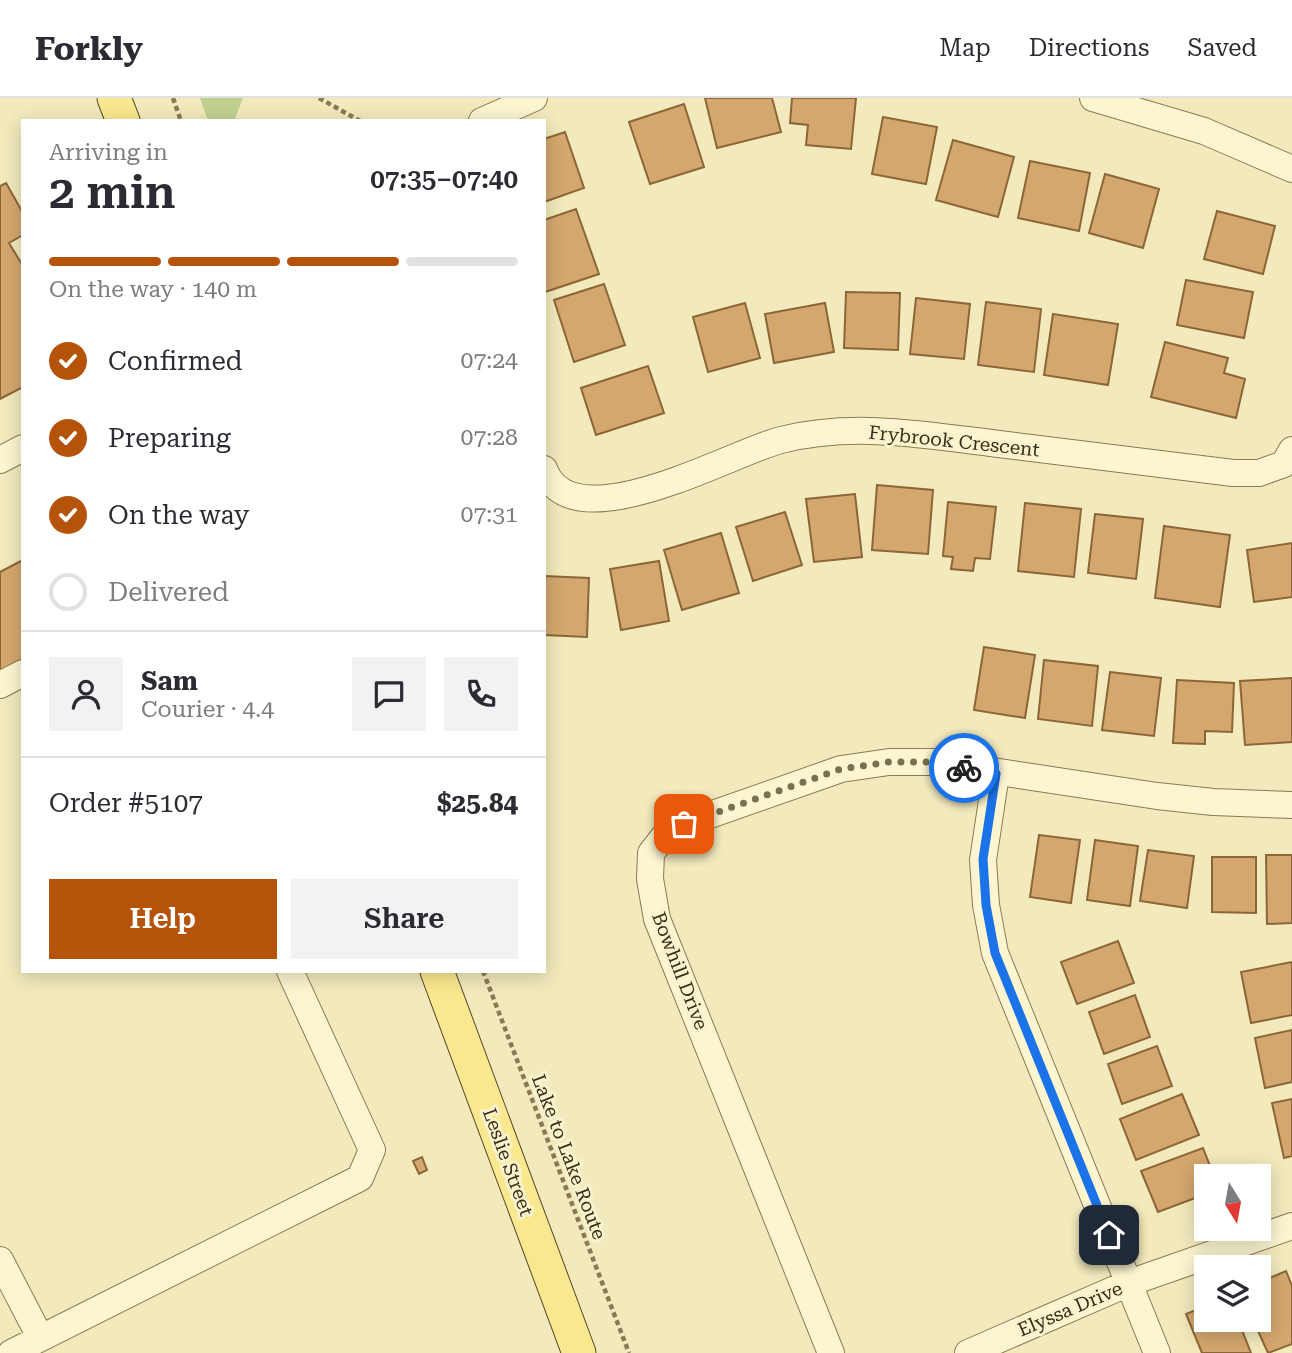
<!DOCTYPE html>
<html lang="en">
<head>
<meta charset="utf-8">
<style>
  :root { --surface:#fff; --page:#f2f2f3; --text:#2b2b33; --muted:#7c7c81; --line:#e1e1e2; --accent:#b45309 }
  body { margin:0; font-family:"Roboto Serif",serif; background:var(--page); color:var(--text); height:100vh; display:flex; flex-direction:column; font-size:26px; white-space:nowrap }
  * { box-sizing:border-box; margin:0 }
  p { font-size:23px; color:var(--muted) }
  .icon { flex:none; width:38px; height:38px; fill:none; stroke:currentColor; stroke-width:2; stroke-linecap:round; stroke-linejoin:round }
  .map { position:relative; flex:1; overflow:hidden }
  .drawer { position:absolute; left:21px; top:21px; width:525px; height:854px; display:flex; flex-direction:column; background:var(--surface); border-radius:0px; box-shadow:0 4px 18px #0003 }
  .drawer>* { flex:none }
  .needle { width:46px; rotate:169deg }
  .fabs { position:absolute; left:1194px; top:1066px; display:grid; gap:14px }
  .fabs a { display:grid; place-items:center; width:77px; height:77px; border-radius:0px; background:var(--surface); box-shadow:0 4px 18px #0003; font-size:35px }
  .pin { position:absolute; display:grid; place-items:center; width:60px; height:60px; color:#fff; margin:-30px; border-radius:14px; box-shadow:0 4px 10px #0006 }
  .courier { position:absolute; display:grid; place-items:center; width:70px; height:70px; margin:-35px; border:5px solid #1a73e8; border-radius:50%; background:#fff; color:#222; box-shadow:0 2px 9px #0007 }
  .overview em { font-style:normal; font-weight:600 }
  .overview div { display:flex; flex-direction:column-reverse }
  .overview { display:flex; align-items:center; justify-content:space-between; height:119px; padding:0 28px }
  h1 { font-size:46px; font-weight:600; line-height:52px }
  .bar { display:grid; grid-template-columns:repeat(4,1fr); gap:10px 7px; align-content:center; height:84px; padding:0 28px }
  .bar i { height:9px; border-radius:5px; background:var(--line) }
  .bar .on { background:var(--accent) }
  .bar p { grid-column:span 4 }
  .line { display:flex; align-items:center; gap:18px; padding:0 28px; border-top:2px solid var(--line) }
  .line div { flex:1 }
  .round { display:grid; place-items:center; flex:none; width:74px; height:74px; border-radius:0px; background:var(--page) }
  ol { padding:0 28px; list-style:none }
  li { display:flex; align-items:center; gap:21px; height:77px }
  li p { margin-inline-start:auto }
  li .icon { padding:7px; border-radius:50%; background:var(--accent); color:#fff; stroke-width:4 }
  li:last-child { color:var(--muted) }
  li i { width:38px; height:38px; border:4px solid var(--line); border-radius:50% }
  .button { display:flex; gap:14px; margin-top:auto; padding:14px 28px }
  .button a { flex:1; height:80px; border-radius:0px; background:var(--accent); color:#fff; font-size:28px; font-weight:600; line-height:80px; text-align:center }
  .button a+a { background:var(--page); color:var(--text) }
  header { display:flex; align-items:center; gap:42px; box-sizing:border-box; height:98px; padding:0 35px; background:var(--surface); border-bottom:2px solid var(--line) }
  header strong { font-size:33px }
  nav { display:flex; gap:38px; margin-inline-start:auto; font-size:24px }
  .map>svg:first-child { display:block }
</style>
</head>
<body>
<header>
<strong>Forkly</strong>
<nav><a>Map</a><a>Directions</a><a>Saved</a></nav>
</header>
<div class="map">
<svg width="1292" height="1255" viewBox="0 0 1292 1255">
  <rect width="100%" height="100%" fill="#f2eabc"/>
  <path fill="#c0d18f" d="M200 0H243L234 23H208Z"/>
  <path fill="#d4a76e" stroke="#8d6637" stroke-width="2" d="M705 0H772L781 34 717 50Z
    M792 0H856L851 51 806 47 808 27 790 25Z
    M684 6 704 69 650 86 629 24Z
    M883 19 937 29 926 86 872 76Z
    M565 34 584 90 544 104V41Z
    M953 42 1014 59 998 119 936 102Z
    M1030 63 1090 75 1079 133 1018 120Z
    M1105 76 1159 91 1143 150 1089 135Z
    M6 85 23 115V137L9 145 23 168V289L0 301V88Z
    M576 111 599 176 545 194 544 122Z
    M1217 113 1275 128 1263 176 1204 161Z
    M1186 182 1253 194 1244 240 1177 227Z
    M604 186 625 247 574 264 554 202Z
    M846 194 900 195 898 252 844 250Z
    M916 200 970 206 964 261 910 256Z
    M986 204 1041 211 1034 274 978 267Z
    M745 205 760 260 708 274 693 219Z
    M825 205 834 254 774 265 765 216Z
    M1053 216 1118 226 1108 287 1044 277Z
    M1165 244 1228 260 1224 275 1245 281 1236 320 1151 299Z
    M648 268 664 315 596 337 581 290Z
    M877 387 933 392 928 456 872 452Z
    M855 396 862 459 814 464 806 401Z
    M948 404 996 409 990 461 975 460 973 473 951 471 953 459 943 458Z
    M1025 405 1081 411 1074 479 1018 473Z
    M785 414 802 467 753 483 736 429Z
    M1095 416 1143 421 1136 481 1088 475Z
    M1164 428 1230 437 1220 509 1155 500Z
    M721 435 739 495 682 512 664 452Z
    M1292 445V499L1254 504 1247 452Z
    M23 462V561L0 573V474Z
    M659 463 669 523 621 532 610 471Z
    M544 478 589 480 587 539 544 537Z
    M984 549 1035 557 1025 620 974 612Z
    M1044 562 1098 568 1092 628 1038 621Z
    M1110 574 1161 580 1154 638 1102 632Z
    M1292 580V644L1245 647 1240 583Z
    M1177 582 1234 585 1232 634 1205 633V646L1173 645Z
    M1039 737 1080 742 1071 805 1030 799Z
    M1095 742 1138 748 1130 808 1087 802Z
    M1148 752 1194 758 1187 810 1140 803Z
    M1266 757H1292V825L1267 826Z
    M1212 759H1256V815L1212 814Z
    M1118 843 1134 885 1077 906 1061 864Z
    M1292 864V917L1251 925 1241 874Z
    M1135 897 1150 939 1104 956 1089 914Z
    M1292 932V984L1265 990 1255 940Z
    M1157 948 1172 988 1122 1006 1108 966Z
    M1182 996 1199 1037 1136 1062 1120 1021Z
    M1292 1001V1058L1284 1060 1272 1005Z
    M1203 1050 1214 1078H1206V1096L1158 1114 1141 1073Z
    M422 1059 427 1072 419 1076 413 1063Z
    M1286 1173 1292 1188V1246L1268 1255 1253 1222H1258V1185Z
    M1206 1208V1222H1238L1251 1255H1202L1186 1216Z"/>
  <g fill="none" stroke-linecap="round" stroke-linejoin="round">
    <g stroke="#8b7954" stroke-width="28">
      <path id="minor" d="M1093 0 1204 33 1292 71
        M482 23 534 0
        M0 362 23 350
        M544 371C572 447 732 354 781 342 856 323 932 338 1007 347 1083 356 1158 366 1233 375H1259L1284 366 1292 352
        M0 587 23 575
        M996 676 983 762 986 807 995 855 1157 1255
        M0 1162 40 1239
        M11 1255 360 1080 372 1052 290 873
        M831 1255 657 821 650 781 651 755 670 731 841 671 889 664H933L1157 698 1213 704 1292 707
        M968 1255 1129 1185 1292 1128"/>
    </g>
    <g stroke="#584629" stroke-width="35">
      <path id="major" d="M114 0 123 23
        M437 873 579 1255"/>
    </g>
    <path stroke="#8b7954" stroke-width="4.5" stroke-dasharray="5 3.5" stroke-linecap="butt" d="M173 0 181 23
      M319 0 360 23
      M483 873 629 1255"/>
    <use href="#minor" stroke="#fcf5d0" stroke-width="26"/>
    <use href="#major" stroke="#fae88f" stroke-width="33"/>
  </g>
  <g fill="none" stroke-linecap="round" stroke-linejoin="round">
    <path stroke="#7a6f53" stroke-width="7" stroke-dasharray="0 12.6" d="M684 726 841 671 889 664H933L964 670"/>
    <path stroke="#1a73e8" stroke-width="9" d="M964 670 996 676 983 761 986 807 995 855 1109 1137"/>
  </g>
  <g text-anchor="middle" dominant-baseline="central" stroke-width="6" stroke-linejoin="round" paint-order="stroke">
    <g font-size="19" fill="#392d1a" stroke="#f9f2cc">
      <text transform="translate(954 343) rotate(6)">Frybrook Crescent</text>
      <text transform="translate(680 873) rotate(69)">Bowhill Drive</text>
      <text transform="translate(569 1059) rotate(69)">Lake to Lake Route</text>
      <text transform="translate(508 1064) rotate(70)">Leslie Street</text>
      <text transform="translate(1070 1211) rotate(-23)">Elyssa Drive</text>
    </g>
  </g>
</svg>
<div class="fabs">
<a><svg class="needle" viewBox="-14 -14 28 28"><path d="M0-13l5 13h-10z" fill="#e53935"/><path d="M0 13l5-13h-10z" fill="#7c7c81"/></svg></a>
<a><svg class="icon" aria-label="layers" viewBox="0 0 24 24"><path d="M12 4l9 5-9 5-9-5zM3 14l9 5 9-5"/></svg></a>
</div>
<div class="pin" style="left:684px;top:726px;background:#ea580c"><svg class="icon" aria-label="bag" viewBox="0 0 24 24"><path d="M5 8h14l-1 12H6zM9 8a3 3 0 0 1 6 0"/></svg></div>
<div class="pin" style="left:1109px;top:1137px;background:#1f2937"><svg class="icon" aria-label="home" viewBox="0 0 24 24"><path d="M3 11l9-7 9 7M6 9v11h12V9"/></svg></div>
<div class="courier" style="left:964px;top:670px"><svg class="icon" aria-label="bike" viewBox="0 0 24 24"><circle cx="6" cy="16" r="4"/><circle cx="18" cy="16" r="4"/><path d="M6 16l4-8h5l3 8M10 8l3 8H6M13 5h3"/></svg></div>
<section class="drawer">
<div class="overview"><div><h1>2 min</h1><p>Arriving in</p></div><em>07:35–07:40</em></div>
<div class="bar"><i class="on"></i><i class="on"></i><i class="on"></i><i></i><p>On the way · 140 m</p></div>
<ol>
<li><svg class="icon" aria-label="check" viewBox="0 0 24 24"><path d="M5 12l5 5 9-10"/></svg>Confirmed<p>07:24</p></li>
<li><svg class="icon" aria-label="check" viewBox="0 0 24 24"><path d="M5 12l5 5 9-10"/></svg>Preparing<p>07:28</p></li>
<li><svg class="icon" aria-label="check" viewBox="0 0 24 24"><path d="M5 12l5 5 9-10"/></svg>On the way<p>07:31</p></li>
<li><i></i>Delivered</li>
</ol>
<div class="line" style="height:126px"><a class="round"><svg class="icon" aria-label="person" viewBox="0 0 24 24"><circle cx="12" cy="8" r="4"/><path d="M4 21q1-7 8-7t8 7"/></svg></a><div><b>Sam</b><p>Courier · 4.4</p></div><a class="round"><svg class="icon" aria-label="chat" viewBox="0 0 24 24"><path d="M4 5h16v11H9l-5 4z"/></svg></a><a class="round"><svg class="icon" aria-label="phone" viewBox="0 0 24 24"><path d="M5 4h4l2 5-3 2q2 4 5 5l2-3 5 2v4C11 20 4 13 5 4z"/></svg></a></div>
<div class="line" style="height:91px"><div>Order #5107</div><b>$25.84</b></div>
<div class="button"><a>Help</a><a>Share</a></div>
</section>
</div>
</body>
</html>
